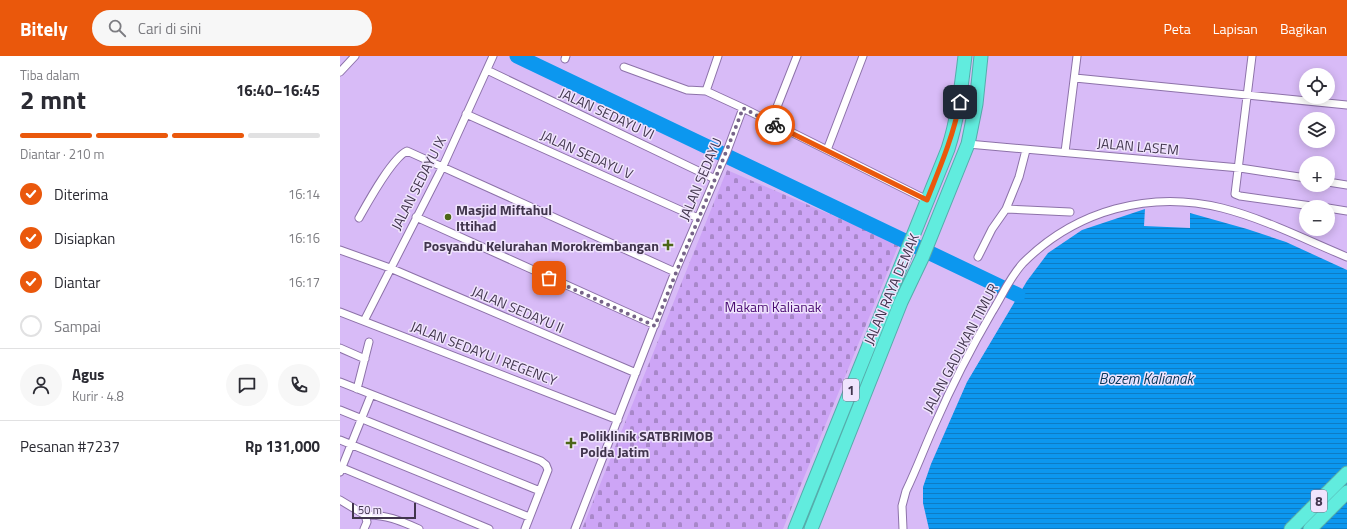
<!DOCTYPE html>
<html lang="id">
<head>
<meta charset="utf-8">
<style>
  :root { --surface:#fff; --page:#f7f7f7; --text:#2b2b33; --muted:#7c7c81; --line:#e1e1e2; --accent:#ea580c }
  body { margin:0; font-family:"Titillium Web",sans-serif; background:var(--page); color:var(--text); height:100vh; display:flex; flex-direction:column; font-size:15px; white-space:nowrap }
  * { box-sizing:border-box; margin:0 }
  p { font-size:13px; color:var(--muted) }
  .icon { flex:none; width:22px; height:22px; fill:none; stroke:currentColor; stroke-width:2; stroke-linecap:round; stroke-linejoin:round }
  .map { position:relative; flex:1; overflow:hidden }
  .sheet { display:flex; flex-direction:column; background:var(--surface); width:340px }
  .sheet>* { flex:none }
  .tools { position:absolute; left:959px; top:12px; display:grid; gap:8px }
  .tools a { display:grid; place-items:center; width:36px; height:36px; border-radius:50%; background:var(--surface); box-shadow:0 2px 10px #0003; font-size:20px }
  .scale { position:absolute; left:12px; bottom:10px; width:64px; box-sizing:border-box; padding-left:4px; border:2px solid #41354d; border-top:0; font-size:11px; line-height:14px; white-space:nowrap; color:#41354d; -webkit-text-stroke:3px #f0e4fd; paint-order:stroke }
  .pin { position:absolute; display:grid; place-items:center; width:34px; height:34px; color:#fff; margin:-17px; border-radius:8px; box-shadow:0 2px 6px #0006 }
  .courier { position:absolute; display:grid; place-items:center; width:40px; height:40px; margin:-20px; border:3px solid #ea580c; border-radius:50%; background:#fff; color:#222; box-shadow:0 1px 5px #0007 }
  .overview em { font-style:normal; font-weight:700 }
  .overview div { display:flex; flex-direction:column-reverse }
  .overview { display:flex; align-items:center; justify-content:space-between; height:68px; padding:0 20px }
  h1 { font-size:26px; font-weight:700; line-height:30px }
  .bar { display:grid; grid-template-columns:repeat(4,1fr); gap:6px 4px; align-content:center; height:48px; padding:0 20px }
  .bar i { height:5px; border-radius:3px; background:var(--line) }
  .bar .active { background:var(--accent) }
  .bar p { grid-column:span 4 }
  .line { display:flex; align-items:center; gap:10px; padding:0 20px; border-top:1px solid var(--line) }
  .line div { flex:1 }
  .round { display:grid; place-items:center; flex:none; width:42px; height:42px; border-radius:21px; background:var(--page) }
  ol { padding:0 20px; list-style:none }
  li { display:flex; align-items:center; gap:12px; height:44px }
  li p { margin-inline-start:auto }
  li .icon { padding:4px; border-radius:50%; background:var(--accent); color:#fff; stroke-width:4 }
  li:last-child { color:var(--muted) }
  li i { width:22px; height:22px; border:2px solid var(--line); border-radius:50% }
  header { display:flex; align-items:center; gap:24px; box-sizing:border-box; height:56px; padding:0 20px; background:var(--accent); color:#fff }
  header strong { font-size:19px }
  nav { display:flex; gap:22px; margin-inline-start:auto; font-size:14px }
  .search { width:280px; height:36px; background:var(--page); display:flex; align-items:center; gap:10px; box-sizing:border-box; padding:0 14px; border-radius:22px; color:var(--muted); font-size:15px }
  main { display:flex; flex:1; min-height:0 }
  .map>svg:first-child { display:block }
</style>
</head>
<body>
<header>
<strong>Bitely</strong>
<div class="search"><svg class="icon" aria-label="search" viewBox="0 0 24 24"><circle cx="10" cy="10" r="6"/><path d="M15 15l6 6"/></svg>Cari di sini</div>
<nav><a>Peta</a><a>Lapisan</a><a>Bagikan</a></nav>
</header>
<main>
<section class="sheet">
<div class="overview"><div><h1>2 mnt</h1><p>Tiba dalam</p></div><em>16:40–16:45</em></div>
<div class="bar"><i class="active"></i><i class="active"></i><i class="active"></i><i></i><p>Diantar · 210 m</p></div>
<ol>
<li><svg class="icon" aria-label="check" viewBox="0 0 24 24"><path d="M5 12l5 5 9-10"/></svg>Diterima<p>16:14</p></li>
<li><svg class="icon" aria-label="check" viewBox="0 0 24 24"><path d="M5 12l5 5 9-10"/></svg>Disiapkan<p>16:16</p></li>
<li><svg class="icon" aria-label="check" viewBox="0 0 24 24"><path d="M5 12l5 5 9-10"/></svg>Diantar<p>16:17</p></li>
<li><i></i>Sampai</li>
</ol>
<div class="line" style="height:72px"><a class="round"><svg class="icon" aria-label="person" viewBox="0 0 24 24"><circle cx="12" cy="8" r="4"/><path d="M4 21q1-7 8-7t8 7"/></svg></a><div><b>Agus</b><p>Kurir · 4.8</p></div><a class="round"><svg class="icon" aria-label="chat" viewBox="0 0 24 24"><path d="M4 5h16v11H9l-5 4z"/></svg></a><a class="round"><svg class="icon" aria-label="phone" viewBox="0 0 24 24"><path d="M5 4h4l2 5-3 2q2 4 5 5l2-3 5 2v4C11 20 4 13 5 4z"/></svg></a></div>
<div class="line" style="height:52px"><div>Pesanan #7237</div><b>Rp 131,000</b></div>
</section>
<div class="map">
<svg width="1007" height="473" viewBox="0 0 1007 473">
  <defs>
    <pattern id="cemetery-stones" width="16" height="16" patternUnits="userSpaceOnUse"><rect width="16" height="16" fill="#cda5f6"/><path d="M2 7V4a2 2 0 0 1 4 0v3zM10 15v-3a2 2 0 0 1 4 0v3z" fill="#a887c9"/></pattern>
    <pattern id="water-rules" width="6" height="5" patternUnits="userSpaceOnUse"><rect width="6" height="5" fill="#0c97ef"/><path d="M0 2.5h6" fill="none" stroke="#0e7cc4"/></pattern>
  </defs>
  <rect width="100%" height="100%" fill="#d8bbf7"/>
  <path fill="url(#cemetery-stones)" d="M387 114 559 188 443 473H242Z"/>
  <path fill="url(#water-rules)" d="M805 153 804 170 850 172V157L907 173 946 186 1007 214V473H589L583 447V431L591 408 627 326 687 225 708 197 742 174Z"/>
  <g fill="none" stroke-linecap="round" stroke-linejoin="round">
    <path stroke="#0c97ef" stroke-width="15" d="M177 0 678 239"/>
    <g stroke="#8d72a9" stroke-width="9">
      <path id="street" d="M912 0 895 138 900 140 979 151
        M225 3 226 0
        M284 11 347 34 366 35 403 52 587 144
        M147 14 375 123
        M0 16 15 0
        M735 22 1007 49
        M366 35 378 0
        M126 58 358 162
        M431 66 457 0
        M628 88 900 112 966 122
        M487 94 523 0
        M725 96 737 0
        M988 126 1007 129
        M988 152 1007 155
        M666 153 730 156
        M76 161 315 269
        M19 162C28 146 52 102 67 95L335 216
        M0 194 50 212 296 317
        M638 201 652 173 666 153 679 121 686 94
        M0 256 278 364
        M24 265 103 110 153 0
        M0 292 25 303
        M0 326 201 405 206 409 208 414 185 473
        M17 333 29 286
        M0 354 200 435
        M0 384 189 461
        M0 411 149 473
        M0 416 31 339
        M0 444 25 459 27 466 24 473
        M25 459C45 458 61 465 79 473
        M235 473 335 216 387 95 403 52
        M563 473 562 450 566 435C577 412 585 390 595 368 612 329 631 292 652 256 662 240 670 221 683 207 736 154 810 134 882 152 925 163 966 184 1007 201"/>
    </g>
    <g stroke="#56acab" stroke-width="15">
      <path id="highway" d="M455 473 608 93C618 62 621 32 625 0
        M471 473 561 246 582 202 628 88 636 48 641 0
        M951 473 1007 417
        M970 473 1007 436"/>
    </g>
    <use href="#street" stroke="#fff" stroke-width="7"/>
    <use href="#highway" stroke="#61ecde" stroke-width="13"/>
  </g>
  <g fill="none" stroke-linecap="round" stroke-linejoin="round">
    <path stroke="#766488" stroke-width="4" stroke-dasharray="0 7.2" d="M209 222 315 270C343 196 376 125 403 52L435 69"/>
    <path stroke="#ea580c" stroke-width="5" d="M435 69 587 144C600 111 613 81 620 46"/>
  </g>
  <g fill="#4c6617" stroke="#f0e4fd" stroke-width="1.5">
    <circle cx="108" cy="161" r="4"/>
    <path d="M326 183h4v4h4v4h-4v4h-4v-4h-4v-4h4z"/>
    <path d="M229 381h4v4h4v4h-4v4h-4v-4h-4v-4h4z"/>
  </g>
  <g text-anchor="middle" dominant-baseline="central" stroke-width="3" stroke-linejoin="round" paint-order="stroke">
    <g fill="#f0e4fd" stroke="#766a82" stroke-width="1">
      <rect x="503" y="323" width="16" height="22" rx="3"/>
      <rect x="971" y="434" width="16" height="22" rx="3"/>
    </g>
    <g font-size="13" font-weight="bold" fill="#41354d">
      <text x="511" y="334">1</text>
      <text x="979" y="445">8</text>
    </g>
    <g font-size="14" fill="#41354d" stroke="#f0e4fd">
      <text transform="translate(267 57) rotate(25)">JALAN SEDAYU VI</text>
      <text transform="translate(798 90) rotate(5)">JALAN LASEM</text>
      <text transform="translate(247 98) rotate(24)">JALAN SEDAYU V</text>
      <text transform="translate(360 123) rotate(-67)">JALAN SEDAYU</text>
      <text transform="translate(78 127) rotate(-63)">JALAN SEDAYU IX</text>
      <text transform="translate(551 233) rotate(-67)">JALAN RAYA DEMAK</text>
      <text transform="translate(178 253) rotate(23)">JALAN SEDAYU II</text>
      <text transform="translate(620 292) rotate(-62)">JALAN GADUKAN TIMUR</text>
      <text transform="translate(144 297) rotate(21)">JALAN SEDAYU I REGENCY</text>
    </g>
    <g font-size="14" font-weight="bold" fill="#41354d" stroke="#f0e4fd" text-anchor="start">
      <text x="116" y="153">Masjid Miftahul<tspan x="116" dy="16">Ittihad</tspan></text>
      <text x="319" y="189" text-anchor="end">Posyandu Kelurahan Morokrembangan</text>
      <text x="240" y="379">Poliklinik SATBRIMOB<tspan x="240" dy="16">Polda Jatim</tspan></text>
    </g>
    <g font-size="14" fill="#4a0c73" stroke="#f0e4fd">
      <text x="433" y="250">Makam Kalianak</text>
    </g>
    <g font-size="15" font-style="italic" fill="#07385b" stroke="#f0e4fd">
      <text x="806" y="322">Bozem Kalianak</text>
    </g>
  </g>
</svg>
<div class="tools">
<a><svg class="icon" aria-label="locate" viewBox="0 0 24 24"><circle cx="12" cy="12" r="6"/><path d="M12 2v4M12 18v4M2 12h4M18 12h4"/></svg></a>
<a><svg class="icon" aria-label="layers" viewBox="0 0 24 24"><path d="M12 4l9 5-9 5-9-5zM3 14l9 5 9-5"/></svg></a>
<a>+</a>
<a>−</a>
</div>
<div class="scale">50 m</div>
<div class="pin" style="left:209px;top:222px;background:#ea580c"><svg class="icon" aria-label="bag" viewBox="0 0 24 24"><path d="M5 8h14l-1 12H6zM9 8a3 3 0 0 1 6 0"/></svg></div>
<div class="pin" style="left:620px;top:46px;background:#1f2937"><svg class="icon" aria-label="home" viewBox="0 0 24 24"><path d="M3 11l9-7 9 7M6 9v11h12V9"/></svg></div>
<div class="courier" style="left:435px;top:69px"><svg class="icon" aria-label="bike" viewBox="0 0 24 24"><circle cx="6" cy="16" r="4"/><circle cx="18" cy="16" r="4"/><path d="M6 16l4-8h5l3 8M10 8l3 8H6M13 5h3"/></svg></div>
</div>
</main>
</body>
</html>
